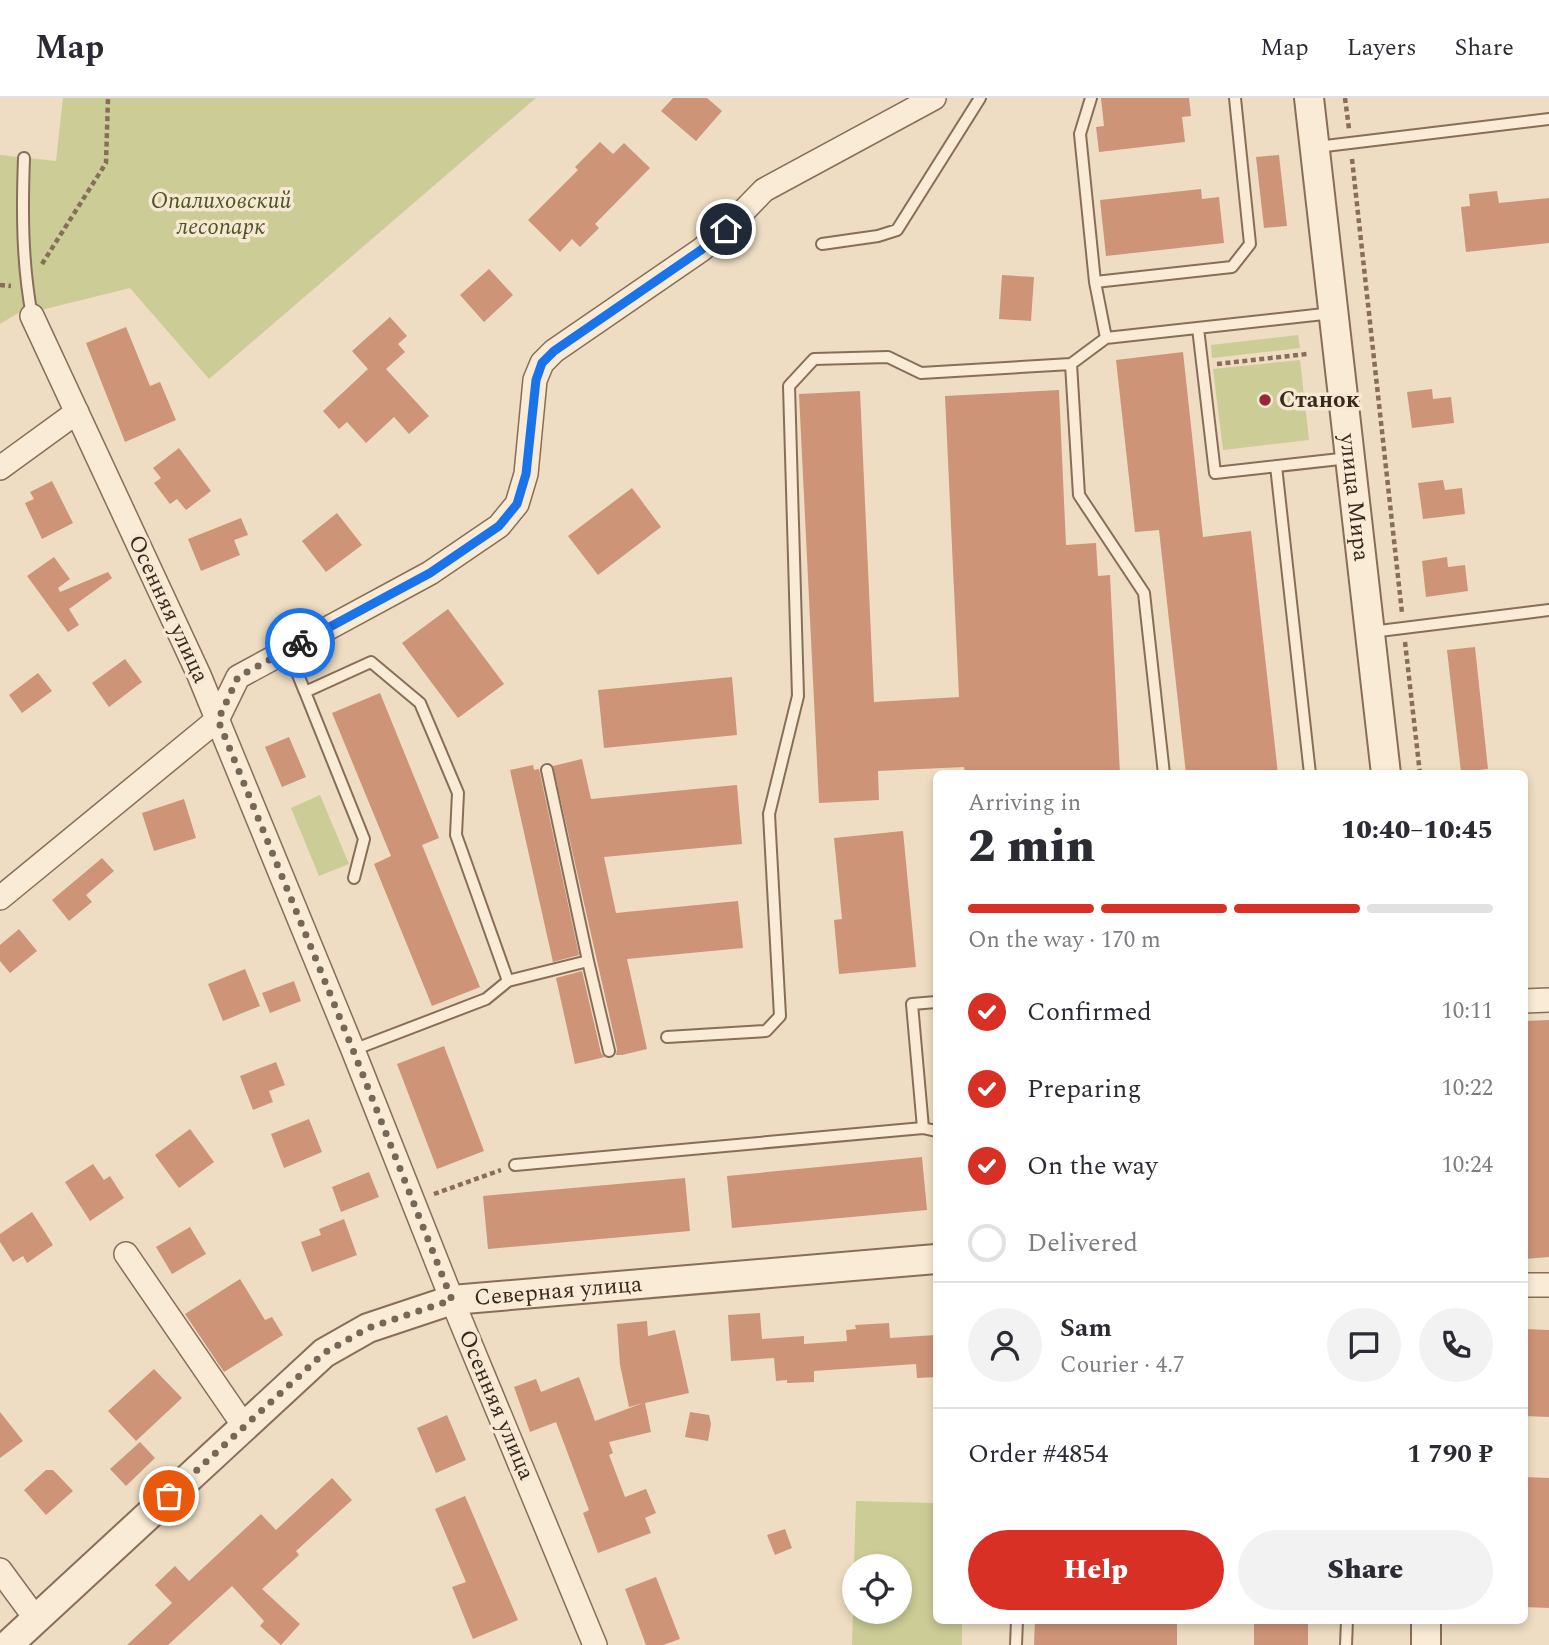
<!DOCTYPE html>
<html lang="en">
<head>
<meta charset="utf-8">
<style>
  :root { --surface:#fff; --page:#f2f2f3; --text:#2b2b33; --muted:#7c7c81; --line:#e1e1e2; --accent:#d93025 }
  body { margin:0; font-family:Spectral,serif; background:var(--page); color:var(--text); height:100vh; display:flex; flex-direction:column; font-size:26px; white-space:nowrap }
  * { box-sizing:border-box; margin:0 }
  p { font-size:23px; color:var(--muted) }
  .icon { flex:none; width:38px; height:38px; fill:none; stroke:currentColor; stroke-width:2; stroke-linecap:round; stroke-linejoin:round }
  .map { position:relative; flex:1; overflow:hidden }
  .details { position:absolute; left:933px; top:672px; width:595px; height:854px; display:flex; flex-direction:column; background:var(--surface); border-radius:10px; box-shadow:0 4px 10px #0003 }
  .details>* { flex:none }
  .tools { position:absolute; left:842px; top:1456px; display:grid; gap:14px }
  .tools a { display:grid; place-items:center; width:70px; height:70px; border-radius:50%; background:var(--surface); box-shadow:0 4px 10px #0003; font-size:35px }
  .pin { position:absolute; display:grid; place-items:center; width:60px; height:60px; color:#fff; margin:-30px; border:4px solid #fff; border-radius:50%; box-shadow:0 2px 7px #0007 }
  .courier { position:absolute; display:grid; place-items:center; width:70px; height:70px; margin:-35px; border:5px solid #1a73e8; border-radius:50%; background:#fff; color:#222; box-shadow:0 2px 9px #0007 }
  .head em { font-style:normal; font-weight:800 }
  .head div { display:flex; flex-direction:column-reverse }
  .head { display:flex; align-items:center; justify-content:space-between; height:119px; padding:0 35px }
  h1 { font-size:46px; font-weight:800; line-height:52px }
  .bar { display:grid; grid-template-columns:repeat(4,1fr); gap:10px 7px; align-content:center; height:84px; padding:0 35px }
  .bar i { height:9px; border-radius:5px; background:var(--line) }
  .bar .on { background:var(--accent) }
  .bar p { grid-column:span 4 }
  .line { display:flex; align-items:center; gap:18px; padding:0 35px; border-top:2px solid var(--line) }
  .line div { flex:1 }
  .round { display:grid; place-items:center; flex:none; width:74px; height:74px; border-radius:37px; background:var(--page) }
  ol { padding:0 35px; list-style:none }
  li { display:flex; align-items:center; gap:21px; height:77px }
  li p { margin-inline-start:auto }
  li .icon { padding:7px; border-radius:50%; background:var(--accent); color:#fff; stroke-width:4 }
  li:last-child { color:var(--muted) }
  li i { width:38px; height:38px; border:4px solid var(--line); border-radius:50% }
  .primary-button { display:flex; gap:14px; margin-top:auto; padding:14px 35px }
  .primary-button a { flex:1; height:80px; border-radius:42px; background:var(--accent); color:#fff; font-size:28px; font-weight:800; line-height:80px; text-align:center }
  .primary-button a+a { background:var(--page); color:var(--text) }
  header { display:flex; align-items:center; gap:42px; box-sizing:border-box; height:98px; padding:0 35px; background:var(--surface); border-bottom:2px solid var(--line) }
  header strong { font-size:33px }
  nav { display:flex; gap:38px; margin-inline-start:auto; font-size:24px }
  .map>svg:first-child { display:block }
</style>
</head>
<body>
<header>
<strong>Map</strong>
<nav><a>Map</a><a>Layers</a><a>Share</a></nav>
</header>
<div class="map">
<svg width="1549" height="1547" viewBox="0 0 1549 1547">
  <rect width="100%" height="100%" fill="#eeddc2"/>
  <path fill="#cbcc96" d="M63 0H536L209 281 130 190 41 212 18 215 0 226V57L56 63Z
    M1298 237 1300 250 1212 260 1211 247Z
    M1300 262 1309 342 1223 352 1213 271Z
    M320 697 349 766 319 778 291 710Z
    M856 1403 936 1405V1522L962 1523V1547H852L854 1480V1514H900V1468H854Z"/>
  <path fill="#cd9478" d="M673 0H707L722 13 696 43 661 13Z
    M1101 0H1189L1191 18 1182 19 1185 44 1099 54 1096 29 1104 28Z
    M600 44 613 56 624 45 650 70 595 126 599 130 580 149 572 141 560 154 528 122 578 72 575 69Z
    M1279 57 1287 128 1264 130 1256 59Z
    M1201 91 1202 101 1219 99 1224 145 1106 158 1100 102Z
    M1497 93 1499 105 1549 100V145L1466 154 1461 109 1470 108 1469 96Z
    M489 171 513 197 484 224 460 197Z
    M1002 177 1034 179 1031 223 999 221Z
    M390 219 407 238 398 246 405 254 386 271 429 318 409 336 394 319 366 345 347 324 339 331 323 313 368 271 352 253Z
    M126 229 150 288 160 284 176 322 125 344 86 245Z
    M1183 254 1203 439 1251 433 1278 676H1186L1159 432 1135 434 1116 262Z
    M1432 291 1433 301 1451 299 1454 325 1412 330 1407 294Z
    M1059 292 1066 447 1096 445 1098 478 1110 477 1120 676H965L964 669 878 673 879 702 819 705 799 296 860 293 874 604 959 599 945 298Z
    M179 350 211 393 186 412 177 401 170 406 154 385 161 380 153 370Z
    M1443 382 1445 392 1462 390 1465 416 1423 421 1418 385Z
    M52 383 73 425 42 441 25 405 34 401 30 394Z
    M632 390 661 429 598 477 568 438Z
    M337 415 362 447 326 474 302 443Z
    M241 420 248 437 234 442 240 457 201 473 188 441Z
    M54 459 70 481 58 490 60 494 108 474 112 480 69 511 79 527 68 534 27 478Z
    M1447 459 1448 469 1465 467 1468 493 1426 499 1422 463Z
    M448 511 504 586 458 620 402 545Z
    M1475 549 1488 671 1461 674 1447 552Z
    M125 561 142 584 109 609 92 585Z
    M38 575 52 593 22 615 9 597Z
    M732 579 737 637 604 650 598 592Z
    M380 595 439 740 422 747 480 889 432 908 374 766 391 758 332 615Z
    M289 639 306 679 282 689 265 649Z
    M582 661 591 701 737 687 742 746 604 759 616 815 738 803 743 850 627 861 647 951 622 957H616L617 951 553 668Z
    M533 667 534 672 539 671 579 857 553 864 510 672Z
    M184 701 196 740 154 753 142 715Z
    M903 733 916 869 839 876 834 822 842 821 834 740Z
    M102 760 114 773 86 797 92 804 69 823 52 802Z
    M19 831 37 853 10 875 0 863V847Z
    M245 871 260 908 223 923 208 886Z
    M582 873 601 955 605 959 575 966 556 880Z
    M294 883 301 903 270 915 262 895Z
    M1549 922V1159L1524 1161V923Z
    M444 948 484 1053 437 1071 397 966Z
    M276 964 285 987 269 993 273 1004 253 1012 240 978Z
    M309 1021 322 1054 284 1070 271 1036Z
    M190 1031 214 1064 179 1090 155 1057Z
    M922 1059 927 1112 732 1130 727 1078Z
    M93 1066 104 1082 110 1078 124 1100 90 1123 65 1084Z
    M369 1074 379 1099 341 1114 332 1089Z
    M685 1080 690 1133 488 1151 483 1098Z
    M32 1114 53 1147 27 1165 23 1158 13 1164 0 1144V1136Z
    M344 1121 357 1157 312 1174 301 1144 321 1137 319 1131Z
    M190 1129 206 1156 172 1176 156 1149Z
    M240 1181 265 1222 272 1219 283 1237 224 1274 185 1216Z
    M760 1215 762 1241 804 1238V1246L847 1243 846 1232 856 1231 855 1227 889 1225 890 1240 936 1237V1279L917 1280 916 1266 814 1273V1284L787 1285V1282L776 1283 774 1260 731 1263 728 1217Z
    M647 1223 648 1238 675 1232 689 1295 645 1305 651 1334 609 1344 613 1355 609 1357 625 1399 646 1391 656 1415 645 1420 651 1435 598 1455 583 1415 589 1412 556 1324 530 1334 514 1289 536 1281 541 1294 579 1279 595 1323 643 1305 629 1309 620 1267 617 1226Z
    M1524 1231 1549 1232V1319L1524 1318Z
    M154 1271 182 1300 136 1343 108 1313Z
    M0 1314 23 1343 0 1360Z
    M690 1314 709 1317 711 1326 708 1343 685 1339Z
    M447 1317 466 1362 436 1375 417 1330Z
    M140 1344 155 1360 126 1388 110 1371Z
    M46 1372H53L73 1393 46 1417 24 1392Z
    M1524 1379 1549 1380V1510L1524 1509Z
    M332 1380 352 1402 296 1453 299 1457 262 1491 300 1526 281 1547 260 1528 264 1523 232 1488 168 1547H127L172 1505 155 1487 175 1468 189 1483 261 1416 276 1432Z
    M465 1398 518 1522 473 1541 452 1489 466 1484 435 1411Z
    M785 1431 792 1450 775 1457 767 1437Z
    M656 1479 680 1541 663 1547H646L625 1491Z
    M1035 1522H1177V1547H1034Z
    M1254 1522H1308V1547H1254Z"/>
  <g fill="none" stroke-linecap="round" stroke-linejoin="round">
    <g stroke="#886e59" stroke-width="14">
      <path id="service" d="M1091 0 1080 36 1095 184 1106 240
        M1317 49 1549 21
        M24 60C22 113 22 165 32 218
        M822 146 878 138 897 132 980 0
        M1095 184 1232 169 1250 146 1235 0
        M1198 230 1215 375 1349 360
        M1071 266 1079 397 1144 495 1164 676
        M1276 368 1310 676
        M1371 534 1549 512
        M288 552 305 594
        M588 863 609 953
        M508 883 588 863 547 672
        M667 939 766 933 780 918 769 716 798 598 789 288 814 261 888 259 921 275 1071 266 1106 240 1333 215
        M353 952 486 901 508 883 456 737 458 695 420 605 371 564 305 594 364 741 354 780
        M923 1030 912 906 936 904
        M515 1067 923 1030 936 1033
        M1016 1547 1017 1522
        M1346 1547 1347 1522"/>
    </g>
    <g stroke="#886e59" stroke-width="26">
      <path id="minor" d="M32 218 199 577 353 952 452 1202 595 1547
        M0 370 77 314
        M0 800 217 622 238 579 430 475 499 428 517 406 526 376 535 282 542 265 554 253 701 152 726 131 764 92 934 0
        M1524 903 1549 902
        M126 1156 244 1328
        M1524 1187H1549
        M0 1472 36 1521"/>
    </g>
    <g stroke="#886e59" stroke-width="32">
      <g id="tertiary">
        <path id="s1" d="M1309 0 1386 676"/>
        <path id="s2" d="M8 1547 324 1255 368 1230 452 1202 936 1161"/>
        <path d="M1426 1547V1522"/>
      </g>
    </g>
    <path stroke="#886e59" stroke-width="4.5" stroke-dasharray="5 3.5" stroke-linecap="butt" d="M1345 0 1349 31
      M1352 61 1402 515
      M42 166 106 65 108 0
      M0 187 11 188
      M1217 266 1307 256
      M1405 544 1420 676
      M434 1096 501 1072"/>
    <use href="#service" stroke="#f9ebd6" stroke-width="10"/>
    <use href="#minor" stroke="#f9ebd6" stroke-width="23"/>
    <use href="#tertiary" stroke="#f9ebd6" stroke-width="28"/>
  </g>
  <g fill="none" stroke-linecap="round" stroke-linejoin="round">
    <path stroke="#786757" stroke-width="7" stroke-dasharray="0 12.6" d="M169 1398 324 1255 368 1230 452 1202 353 952 218 622 238 579 300 545"/>
    <path stroke="#1a73e8" stroke-width="9" d="M300 545 430 475 499 428 517 406 526 376 536 282 542 265 554 253 701 152 726 131"/>
  </g>
  <circle fill="#982934" stroke="#f6e8d2" stroke-width="2.5" cx="1265" cy="302" r="7"/>
  <g text-anchor="middle" dominant-baseline="central" stroke-width="7" stroke-linejoin="round" paint-order="stroke">
    <g font-size="23" font-style="italic" fill="#4d5524" stroke="#f6e8d2">
      <text x="221" y="103">Опалиховский<tspan x="221" dy="26">лесопарк</tspan></text>
    </g>
    <g font-size="23" font-weight="bold" fill="#38281e" stroke="#f6e8d2" text-anchor="start">
      <text x="1279" y="302">Станок</text>
    </g>
    <g font-size="23" fill="#38281e" stroke="#f6e8d2">
      <text stroke="none"><textPath href="#s1" startOffset="402">улица Мира</textPath></text>
      <text transform="translate(168 511) rotate(65)">Осенняя улица</text>
      <text stroke="none"><textPath href="#s2" startOffset="676">Северная улица</textPath></text>
      <text transform="translate(496 1307) rotate(67)">Осенняя улица</text>
    </g>
  </g>
</svg>
<div class="tools">
<a><svg class="icon" aria-label="locate" viewBox="0 0 24 24"><circle cx="12" cy="12" r="6"/><path d="M12 2v4M12 18v4M2 12h4M18 12h4"/></svg></a>
</div>
<div class="pin" style="left:169px;top:1398px;background:#ea580c"><svg class="icon" aria-label="bag" viewBox="0 0 24 24"><path d="M5 8h14l-1 12H6zM9 8a3 3 0 0 1 6 0"/></svg></div>
<div class="pin" style="left:726px;top:131px;background:#1f2937"><svg class="icon" aria-label="home" viewBox="0 0 24 24"><path d="M3 11l9-7 9 7M6 9v11h12V9"/></svg></div>
<div class="courier" style="left:300px;top:545px"><svg class="icon" aria-label="bike" viewBox="0 0 24 24"><circle cx="6" cy="16" r="4"/><circle cx="18" cy="16" r="4"/><path d="M6 16l4-8h5l3 8M10 8l3 8H6M13 5h3"/></svg></div>
<section class="details">
<div class="head"><div><h1>2 min</h1><p>Arriving in</p></div><em>10:40–10:45</em></div>
<div class="bar"><i class="on"></i><i class="on"></i><i class="on"></i><i></i><p>On the way · 170 m</p></div>
<ol>
<li><svg class="icon" aria-label="check" viewBox="0 0 24 24"><path d="M5 12l5 5 9-10"/></svg>Confirmed<p>10:11</p></li>
<li><svg class="icon" aria-label="check" viewBox="0 0 24 24"><path d="M5 12l5 5 9-10"/></svg>Preparing<p>10:22</p></li>
<li><svg class="icon" aria-label="check" viewBox="0 0 24 24"><path d="M5 12l5 5 9-10"/></svg>On the way<p>10:24</p></li>
<li><i></i>Delivered</li>
</ol>
<div class="line" style="height:126px"><a class="round"><svg class="icon" aria-label="person" viewBox="0 0 24 24"><circle cx="12" cy="8" r="4"/><path d="M4 21q1-7 8-7t8 7"/></svg></a><div><b>Sam</b><p>Courier · 4.7</p></div><a class="round"><svg class="icon" aria-label="chat" viewBox="0 0 24 24"><path d="M4 5h16v11H9l-5 4z"/></svg></a><a class="round"><svg class="icon" aria-label="phone" viewBox="0 0 24 24"><path d="M5 4h4l2 5-3 2q2 4 5 5l2-3 5 2v4C11 20 4 13 5 4z"/></svg></a></div>
<div class="line" style="height:91px"><div>Order #4854</div><b>1 790 ₽</b></div>
<div class="primary-button"><a>Help</a><a>Share</a></div>
</section>
</div>
</body>
</html>
